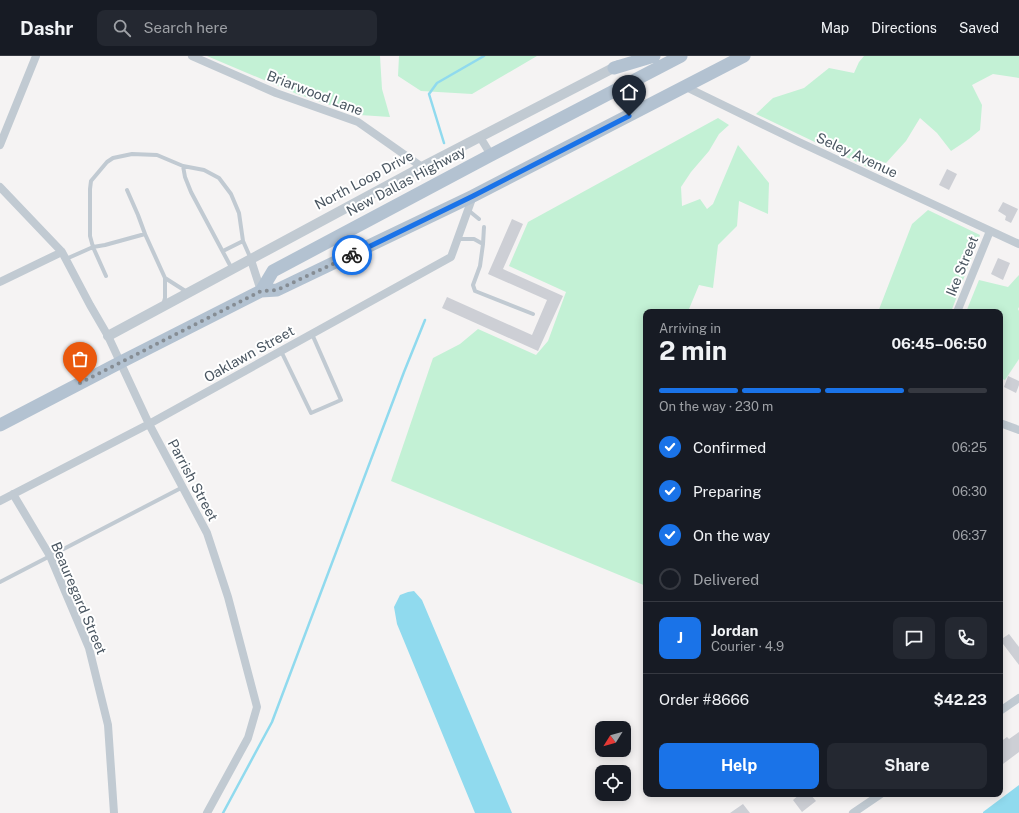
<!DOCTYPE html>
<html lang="en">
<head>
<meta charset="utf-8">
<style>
  :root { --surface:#171b24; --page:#242831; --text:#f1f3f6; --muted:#9ea1a6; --line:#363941; --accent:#1a73e8 }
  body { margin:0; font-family:"Public Sans",sans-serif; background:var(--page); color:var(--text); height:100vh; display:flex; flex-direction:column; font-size:15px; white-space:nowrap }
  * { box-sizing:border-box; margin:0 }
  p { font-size:13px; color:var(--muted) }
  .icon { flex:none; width:22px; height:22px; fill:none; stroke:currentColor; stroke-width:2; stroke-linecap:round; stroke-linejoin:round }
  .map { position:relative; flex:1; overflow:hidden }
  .details { position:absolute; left:643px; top:253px; width:360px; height:488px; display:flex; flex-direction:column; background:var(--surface); border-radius:8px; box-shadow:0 2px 10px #0003 }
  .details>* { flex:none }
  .needle { width:26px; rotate:233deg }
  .buttons { position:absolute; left:595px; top:665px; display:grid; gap:8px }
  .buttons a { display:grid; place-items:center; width:36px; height:36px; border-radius:8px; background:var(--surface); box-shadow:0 2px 10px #0003; font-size:20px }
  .pin { position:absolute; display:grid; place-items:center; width:34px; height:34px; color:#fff; margin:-41px -17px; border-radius:50% 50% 50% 0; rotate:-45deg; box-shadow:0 0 4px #0007 }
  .pin .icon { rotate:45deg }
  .courier { position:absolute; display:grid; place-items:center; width:40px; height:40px; margin:-20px; border:3px solid #1a73e8; border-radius:50%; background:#fff; color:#222; box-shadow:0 1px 5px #0007 }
  .overview em { font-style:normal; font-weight:700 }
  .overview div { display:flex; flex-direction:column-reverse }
  .overview { display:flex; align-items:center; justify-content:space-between; height:68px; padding:0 16px }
  h1 { font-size:26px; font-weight:700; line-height:30px }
  .bar { display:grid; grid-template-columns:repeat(4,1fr); gap:6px 4px; align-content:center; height:48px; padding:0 16px }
  .bar i { height:5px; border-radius:3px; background:var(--line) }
  .bar .current { background:var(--accent) }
  .bar p { grid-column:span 4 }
  .line { display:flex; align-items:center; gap:10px; padding:0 16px; border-top:1px solid var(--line) }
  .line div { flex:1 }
  .round { display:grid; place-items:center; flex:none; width:42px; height:42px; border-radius:8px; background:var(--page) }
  ol { padding:0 16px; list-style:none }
  li { display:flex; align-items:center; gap:12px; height:44px }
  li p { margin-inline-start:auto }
  li .icon { padding:4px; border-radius:50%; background:var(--accent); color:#fff; stroke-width:4 }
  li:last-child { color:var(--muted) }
  li i { width:22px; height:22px; border:2px solid var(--line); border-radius:50% }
  .cta { display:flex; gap:8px; margin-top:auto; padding:8px 16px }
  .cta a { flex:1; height:46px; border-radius:8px; background:var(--accent); color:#fff; font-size:16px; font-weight:700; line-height:46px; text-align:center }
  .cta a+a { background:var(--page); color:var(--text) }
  header { display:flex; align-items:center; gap:24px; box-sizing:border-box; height:56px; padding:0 20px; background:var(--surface); border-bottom:1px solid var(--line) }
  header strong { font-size:19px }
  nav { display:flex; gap:22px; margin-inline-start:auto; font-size:14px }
  .search { width:280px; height:36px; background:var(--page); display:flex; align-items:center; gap:10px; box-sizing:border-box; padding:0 14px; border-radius:8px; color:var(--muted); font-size:15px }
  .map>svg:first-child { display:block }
</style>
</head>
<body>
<header>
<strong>Dashr</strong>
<div class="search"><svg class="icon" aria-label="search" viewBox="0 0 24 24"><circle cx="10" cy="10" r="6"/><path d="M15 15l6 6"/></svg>Search here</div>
<nav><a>Map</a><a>Directions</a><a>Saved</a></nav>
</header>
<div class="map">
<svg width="1019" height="757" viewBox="0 0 1019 757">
  <rect width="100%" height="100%" fill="#f5f3f3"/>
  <path fill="#c3f1d5" d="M207 0H380L382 33 390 61 360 59 297 38Z
    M399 0H537L472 38 421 35 398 20Z
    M864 0H1019V22L993 18 972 29 982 49 980 74 969 83 951 95 937 77 920 62 906 85 886 107 877 104 869 112 756 58 773 42 804 32 829 12 854 17 859 6Z
    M718 62 729 69 719 78 709 95 691 116 681 131 682 150 700 143 707 153 713 148 738 89 769 127 768 158 739 145 737 170 718 189 713 232 699 229 689 253V256H646V530L391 425 433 302 460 288 478 273 536 299 548 285 566 236 509 210 528 166Z
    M928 154 980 179 951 256H878L912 168Z
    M1019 219V251L1018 253 1019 255V303L1005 324 1000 322V294L1001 290H1000V256H966L979 224 1008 231Z"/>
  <path fill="#90daee" d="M414 535 422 544 512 757H475L397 568 394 551 400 539 408 536Z
    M1019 729V757H983V756Z"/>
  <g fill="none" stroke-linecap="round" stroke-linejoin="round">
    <path stroke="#90daee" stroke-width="2.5" d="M444 87 429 38 437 27 484 0
      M223 757 272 666 404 316 425 264"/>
  </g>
  <path fill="#cdcfd5" d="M947 113 957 118 949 134 939 129Z
    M1003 146 1018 153 1011 167 1005 164 1006 160 998 155Z
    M512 163 523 168 503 213 563 240 538 295 442 252 447 241 532 279 547 244 488 218Z
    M998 202 1010 207 1003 224 991 218Z
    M1008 320 1019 325V329L1016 337 1004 331Z
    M1009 578 1019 591V609L1000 584Z
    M1019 676V696L1003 708 1000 703V686L1007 681 1009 683Z
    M800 738H810L816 745 802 756 793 744Z
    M743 748 750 757H730Z"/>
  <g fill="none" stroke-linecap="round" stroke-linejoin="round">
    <path stroke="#c1cad2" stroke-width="4" d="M183 110 185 121 191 136 232 213
      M127 134 138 159 145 178
      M468 154 479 163
      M458 183H474L483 188 480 210 473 229 475 235 533 258
      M483 188 484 171
      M223 195 243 185
      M66 203 93 191 105 189 145 178 165 222V242L163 249
      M106 220 93 191 90 180V133L91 125 107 106 113 102 132 98 157 99 183 110 204 114 219 122 231 138 239 157 243 185 251 203
      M165 222 187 236
      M281 295 311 357 341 344 312 278
      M0 526 183 431"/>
    <path stroke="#c1cad2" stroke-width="8" d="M192 0 276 37 358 66 422 111
      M686 31 799 86 1019 188
      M480 81 491 99
      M0 89 36 0
      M0 131 62 196 90 249 108 280 149 368 207 477 228 541 257 651 248 682 207 757
      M251 204 261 235
      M0 226 62 196
      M957 256 990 175
      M1000 367 1019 374
      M13 438 50 500 89 592 108 669 114 757
      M0 445 149 368 451 201 473 140
      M1000 655 1019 642
      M853 757 881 738"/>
    <path stroke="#c1cad2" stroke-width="10" d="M108 280 422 111 619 9"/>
    <path stroke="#b3c2d1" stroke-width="13" d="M614 12 654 0
      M261 235 273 215 491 99 681 0
      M0 369 121 306 261 235 277 234 473 140 744 0"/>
  </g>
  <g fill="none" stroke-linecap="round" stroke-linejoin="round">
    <path stroke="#868d94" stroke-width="4" stroke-dasharray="0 7.2" d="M80 327 261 235 277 234 352 199"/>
    <path stroke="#1a73e8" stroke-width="5" d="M352 199 473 140 629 60"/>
  </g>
  <g text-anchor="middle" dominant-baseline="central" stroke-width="4" stroke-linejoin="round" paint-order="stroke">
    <g font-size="14" fill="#4a5661" stroke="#fff">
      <text transform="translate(315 37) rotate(21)">Briarwood Lane</text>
      <text transform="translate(857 99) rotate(25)">Seley Avenue</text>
      <text transform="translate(364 124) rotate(-28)">North Loop Drive</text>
      <text transform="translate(406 125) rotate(-28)">New Dallas Highway</text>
      <text transform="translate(962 210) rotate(-68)">Ike Street</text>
      <text transform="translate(249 298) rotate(-29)">Oaklawn Street</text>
      <text transform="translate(193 424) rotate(62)">Parrish Street</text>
      <text transform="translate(79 542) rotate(67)">Beauregard Street</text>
    </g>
  </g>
</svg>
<div class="buttons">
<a><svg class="needle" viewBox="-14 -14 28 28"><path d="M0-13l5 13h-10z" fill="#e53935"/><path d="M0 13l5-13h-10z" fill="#9ea1a6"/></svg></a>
<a><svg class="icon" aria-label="locate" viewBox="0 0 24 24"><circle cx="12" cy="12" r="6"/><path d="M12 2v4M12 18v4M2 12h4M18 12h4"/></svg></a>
</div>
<div class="pin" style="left:80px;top:327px;background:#ea580c"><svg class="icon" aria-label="bag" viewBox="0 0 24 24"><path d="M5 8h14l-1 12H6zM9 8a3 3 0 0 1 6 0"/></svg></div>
<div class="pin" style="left:629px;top:60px;background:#1f2937"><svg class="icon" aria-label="home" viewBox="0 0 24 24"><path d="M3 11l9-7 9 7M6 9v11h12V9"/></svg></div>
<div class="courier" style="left:352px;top:199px"><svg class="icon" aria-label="bike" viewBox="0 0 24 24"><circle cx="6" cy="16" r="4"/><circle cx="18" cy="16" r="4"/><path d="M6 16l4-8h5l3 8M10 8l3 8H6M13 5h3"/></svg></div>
<section class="details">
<div class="overview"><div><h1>2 min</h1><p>Arriving in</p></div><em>06:45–06:50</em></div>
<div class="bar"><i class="current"></i><i class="current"></i><i class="current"></i><i></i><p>On the way · 230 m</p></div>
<ol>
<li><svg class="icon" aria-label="check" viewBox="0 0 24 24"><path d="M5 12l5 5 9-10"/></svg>Confirmed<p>06:25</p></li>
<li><svg class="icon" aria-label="check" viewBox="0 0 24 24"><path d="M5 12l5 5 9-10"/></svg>Preparing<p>06:30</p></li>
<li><svg class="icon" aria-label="check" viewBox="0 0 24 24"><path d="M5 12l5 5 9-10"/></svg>On the way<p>06:37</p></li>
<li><i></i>Delivered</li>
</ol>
<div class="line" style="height:72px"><b class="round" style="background:var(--accent);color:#fff">J</b><div><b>Jordan</b><p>Courier · 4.9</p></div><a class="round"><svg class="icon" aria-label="chat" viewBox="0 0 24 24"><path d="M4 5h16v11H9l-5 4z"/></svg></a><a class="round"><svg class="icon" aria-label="phone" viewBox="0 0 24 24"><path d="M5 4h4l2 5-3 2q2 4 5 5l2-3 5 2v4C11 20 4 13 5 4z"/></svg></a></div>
<div class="line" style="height:52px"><div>Order #8666</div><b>$42.23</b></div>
<div class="cta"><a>Help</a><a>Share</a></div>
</section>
</div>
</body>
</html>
